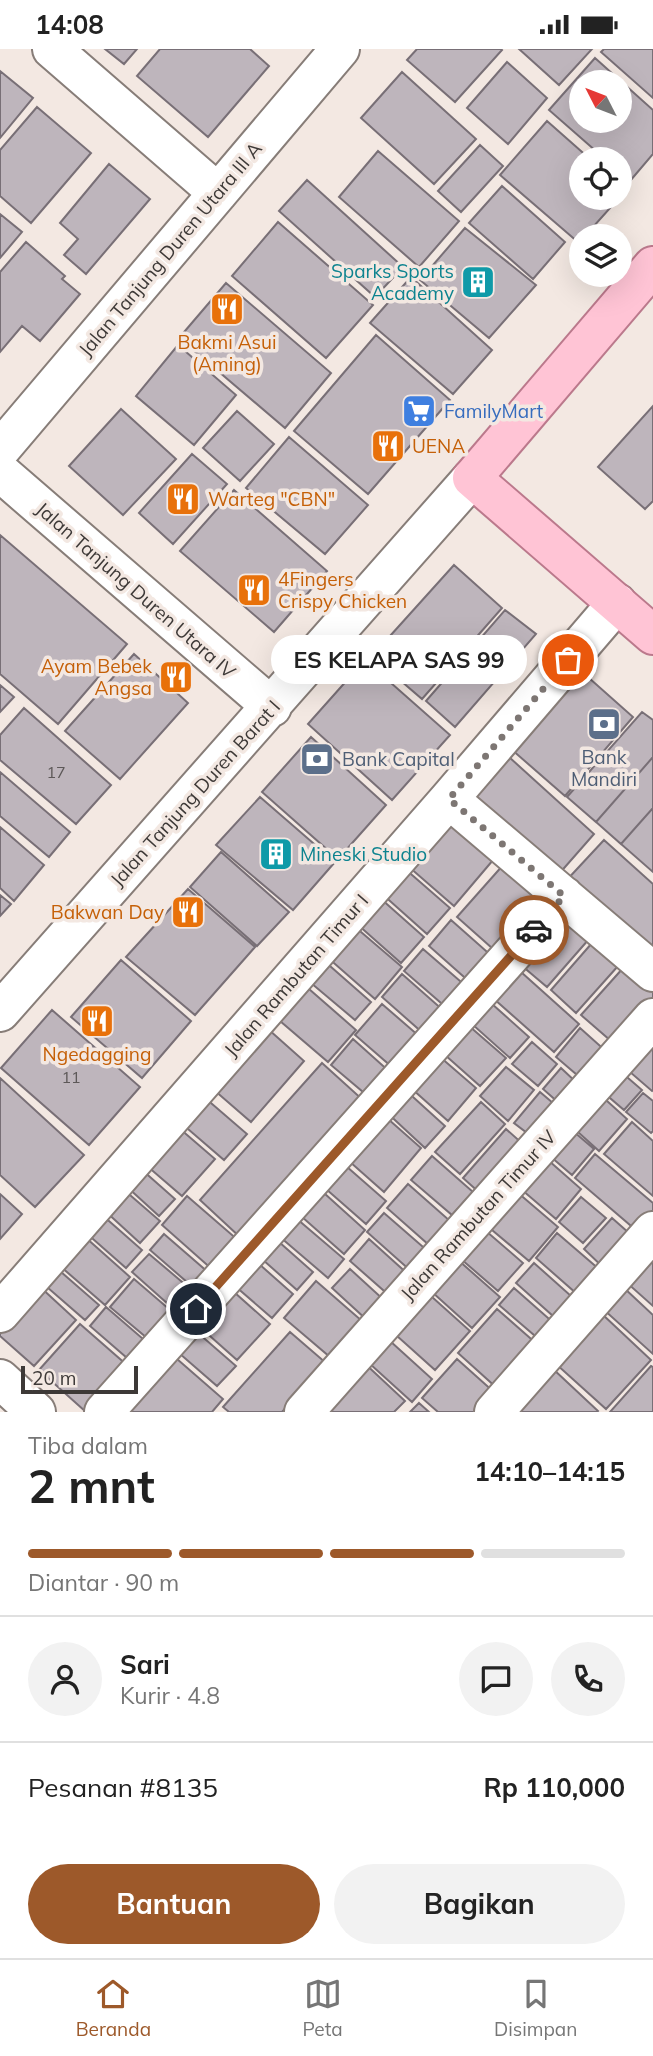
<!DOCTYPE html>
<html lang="id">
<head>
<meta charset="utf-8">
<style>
  :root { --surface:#fff; --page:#f2f2f2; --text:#222; --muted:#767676; --line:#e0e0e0; --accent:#9d592a }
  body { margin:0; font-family:Mulish,sans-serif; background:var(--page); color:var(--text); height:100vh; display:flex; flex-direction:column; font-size:26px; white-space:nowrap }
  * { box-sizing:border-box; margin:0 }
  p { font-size:23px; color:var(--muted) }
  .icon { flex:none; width:38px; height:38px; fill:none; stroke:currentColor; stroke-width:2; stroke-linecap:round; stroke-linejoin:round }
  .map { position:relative; height:1363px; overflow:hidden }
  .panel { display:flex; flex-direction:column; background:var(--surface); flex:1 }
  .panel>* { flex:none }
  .needle { width:46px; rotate:312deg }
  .fabs { position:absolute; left:569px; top:21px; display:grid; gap:14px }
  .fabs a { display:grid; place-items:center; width:63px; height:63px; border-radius:50%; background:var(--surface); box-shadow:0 7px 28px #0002; font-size:35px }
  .scale { position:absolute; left:21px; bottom:18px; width:117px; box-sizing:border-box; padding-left:7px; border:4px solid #3d3937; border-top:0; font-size:19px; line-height:24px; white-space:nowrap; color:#3d3937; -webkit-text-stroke:5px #f3e8e2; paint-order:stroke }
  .pin { position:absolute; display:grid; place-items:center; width:60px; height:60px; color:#fff; margin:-30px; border:4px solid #fff; border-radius:50%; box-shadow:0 2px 7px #0007 }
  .courier { position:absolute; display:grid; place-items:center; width:70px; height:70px; margin:-35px; border:5px solid #9d592a; border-radius:50%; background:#fff; color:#222; box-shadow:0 2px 9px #0007 }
  .bubble { position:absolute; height:49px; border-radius:24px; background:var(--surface); box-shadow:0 7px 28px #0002; font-size:23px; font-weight:700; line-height:49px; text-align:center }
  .head em { font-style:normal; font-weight:700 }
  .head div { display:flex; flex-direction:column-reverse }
  .head { display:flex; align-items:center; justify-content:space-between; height:119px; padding:0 28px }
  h1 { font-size:46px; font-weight:700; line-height:52px }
  .bar { display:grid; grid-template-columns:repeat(4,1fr); gap:10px 7px; align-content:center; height:84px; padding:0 28px }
  .bar i { height:9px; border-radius:5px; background:var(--line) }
  .bar .on { background:var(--accent) }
  .bar p { grid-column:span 4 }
  .line { display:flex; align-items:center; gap:18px; padding:0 28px; border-top:2px solid var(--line) }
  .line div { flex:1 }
  .round { display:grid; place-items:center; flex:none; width:74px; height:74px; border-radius:37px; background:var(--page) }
  .action { display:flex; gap:14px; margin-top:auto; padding:14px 28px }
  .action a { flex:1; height:80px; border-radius:42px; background:var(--accent); color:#fff; font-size:28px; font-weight:700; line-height:80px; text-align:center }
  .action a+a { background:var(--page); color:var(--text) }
  .status { display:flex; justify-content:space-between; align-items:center; height:49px; padding:0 35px; background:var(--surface); direction:ltr }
  .status svg { height:19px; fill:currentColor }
  .tab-bar { display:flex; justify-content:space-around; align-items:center; height:98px; border-top:2px solid var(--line); background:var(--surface); font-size:19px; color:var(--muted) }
  .tab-bar a { display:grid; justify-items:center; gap:4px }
  .tab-bar .on { color:var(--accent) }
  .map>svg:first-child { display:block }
</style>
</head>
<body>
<div class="status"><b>14:08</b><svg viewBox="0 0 49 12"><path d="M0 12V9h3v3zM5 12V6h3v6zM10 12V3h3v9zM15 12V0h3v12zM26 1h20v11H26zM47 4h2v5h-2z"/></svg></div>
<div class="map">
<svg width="653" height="1363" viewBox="0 0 653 1363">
  <rect width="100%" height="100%" fill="#f3e8e2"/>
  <path fill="#beb5bc" stroke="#786f76" stroke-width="2" fill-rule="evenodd" d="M105 0H137L124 15Z
    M160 0H250L269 17 208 88 137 27Z
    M417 0H501L502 1 455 53 407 11Z
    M519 0H592L559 36Z
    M604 0H653V49L601 3Z
    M595 9 653 61V105L630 132 620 123V110H605L549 61ZM581 33H620V72H581Z
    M507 13 547 49 508 95 467 59Z
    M0 22 33 49 0 89Z
    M402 23 476 90 434 135 361 69Z
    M37 58 91 104 31 174 0 147V101Z
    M547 72 590 110H581V149H619L585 187H581L579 194 500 126Z
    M480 96 503 117 461 163 438 142Z
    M378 102 459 172 419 218 339 148Z
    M109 115 150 150 86 225 64 206 78 190 60 174Z
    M307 131 403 218 375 248 279 162Z
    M502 137 565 193 533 230 469 174Z
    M0 165 22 183 0 209Z
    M278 173 373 256 326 309 232 227Z
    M465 179 536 236 489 289 420 231Z
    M26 193 65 227 62 230 80 245 40 292 22 277 0 303V223Z
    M411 228 492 301 453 345 370 274Z
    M226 234 331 324 285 379 179 289Z
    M376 286 450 351 368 445 294 382Z
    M178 296 236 346 194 396 136 347Z
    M653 357V452L645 460 598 418Z
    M121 360 176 410 123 466 69 417Z
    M237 362 274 395 240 432 203 399Z
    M289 388 368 456 325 505 246 439Z
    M192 405 227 435 173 495 139 464Z
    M234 441 327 522 274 583 180 502Z
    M0 486 127 595 58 675 0 625Z
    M454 516 502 559 422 650 372 607Z
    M505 561 536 585 455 678 426 652Z
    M134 605 188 654 120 730 65 682Z
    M365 611 450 686 392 751 308 675Z
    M580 621 633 668 565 747 511 700Z
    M0 636 14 648 0 663Z
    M24 659 111 736 76 775 0 711V686Z
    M642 663 653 671V708L596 773 567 748Z
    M311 688 386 756 338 810 262 743Z
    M509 708 594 785 558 826 472 748Z
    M653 708V759L621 795 596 773Z
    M0 723 70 783 49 808 0 767Z
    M260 748 335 813 293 861 216 796Z
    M653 759V823L621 795Z
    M454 766 499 804 454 857 409 818Z
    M0 778 44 816 14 852 0 839Z
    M604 791 653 835V910L564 834Z
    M221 803 289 863 257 897 190 838Z
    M504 815 548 855 501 907 457 868Z
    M404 819 450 859 427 885 381 844Z
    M188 840 255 898 195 966 126 908Z
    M0 846 11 855 0 867Z
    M380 849 424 888 401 914 357 875Z
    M558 863 589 890 547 938 515 911Z
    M451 871 494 909 472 935 429 897Z
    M354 877 402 918 375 950 327 908Z
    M592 894 618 917 576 964 551 941Z
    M423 900 467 938 448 960 404 922Z
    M322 910 371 953 355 971 305 929Z
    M121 911 191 972 142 1029 71 968Z
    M511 914 579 975 554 1003 485 942Z
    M624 918 653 943V958L618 998 581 966Z
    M402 925 444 962 424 985 382 948Z
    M301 933 356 981 328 1013 273 966Z
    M482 946 529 988 510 1009 463 967Z
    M382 955 419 987 392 1018 355 986Z
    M52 961 140 1038 89 1096 1 1019Z
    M461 970 506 1009 480 1037 436 998Z
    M580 979 608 1004 583 1031 556 1008Z
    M268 980 304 1012 251 1073 214 1041Z
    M653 981V1041L652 1042 623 1017Z
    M353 990 391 1024 369 1048 331 1016Z
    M532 993 557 1015 538 1037 512 1015Z
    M432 1001 476 1039 448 1072 403 1032Z
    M322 1014 364 1052 241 1189 200 1151Z
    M613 1016 642 1041 624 1061 596 1037Z
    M506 1018 534 1041 508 1072 480 1047Z
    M561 1019 577 1034 559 1054 543 1040Z
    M0 1029 84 1106 35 1158 0 1126Z
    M402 1038 445 1077 425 1099 383 1060Z
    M596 1042 627 1070 599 1102 568 1074Z
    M540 1043 560 1060 535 1090 514 1074Z
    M643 1044 653 1052V1082L651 1084 626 1063Z
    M204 1048 247 1085 224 1111 181 1074Z
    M481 1053 505 1075 460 1125 435 1103Z
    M379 1062 421 1099 384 1143 341 1105Z
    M632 1073 653 1092V1147L604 1105Z
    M179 1079 215 1110 182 1147 147 1117Z
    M506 1080 524 1096 481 1145 463 1129Z
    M573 1082 594 1100 572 1126 551 1108Z
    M595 1105 653 1154V1163L637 1182 575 1129Z
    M432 1107 473 1143 452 1166 411 1131Z
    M338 1110 386 1152 366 1175 318 1133Z
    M548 1111 581 1140 556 1170 522 1141Z
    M141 1120 175 1150 159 1167 126 1137Z
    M314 1135 365 1181 344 1205 293 1160Z
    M408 1135 450 1172 429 1196 387 1159Z
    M510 1137 558 1178 529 1212 480 1171Z
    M123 1140 160 1172 140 1194 104 1161Z
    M0 1145 22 1165 0 1190Z
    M187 1147 239 1192 214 1222 162 1176Z
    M581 1148 606 1169 583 1194 559 1173Z
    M290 1164 344 1210 328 1229 273 1182Z
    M384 1164 430 1204 412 1223 367 1183Z
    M101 1165 142 1201 126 1219 85 1183Z
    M612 1169 637 1191 608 1223 584 1200Z
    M479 1176 523 1214 498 1242 454 1204Z
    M557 1184 607 1227 585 1252 536 1209Z
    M164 1185 209 1224 195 1240 150 1201Z
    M270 1185 313 1223 297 1241 254 1203Z
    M85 1188 130 1228 105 1256 60 1217Z
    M369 1190 410 1227 391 1248 350 1212Z
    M449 1203 500 1248 472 1279 422 1234Z
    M149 1205 194 1243 177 1263 132 1223Z
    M250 1207 293 1245 272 1269 228 1231Z
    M647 1209 653 1215V1257L626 1233Z
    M534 1214 580 1255 562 1275 516 1234Z
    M53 1216 99 1256 85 1271 40 1232Z
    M350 1220 385 1252 367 1271 332 1239Z
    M134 1230 176 1266 153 1294 110 1258Z
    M316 1232 362 1272 330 1308 284 1269Z
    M225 1235 270 1275 237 1311 193 1272Z
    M38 1236 76 1271 34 1317 0 1287V1278Z
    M623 1238 653 1266V1305L603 1260Z
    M422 1239 470 1282 435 1321 387 1278Z
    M514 1239 556 1276 541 1292 499 1256Z
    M106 1258 150 1296 134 1315 90 1277Z
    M497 1260 538 1296 498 1340 458 1304Z
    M602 1265 651 1311 606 1360 556 1315Z
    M80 1275 136 1324 86 1363 39 1321Z
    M190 1277 236 1317 217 1337 172 1298Z
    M379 1282 432 1330 412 1353 359 1305Z
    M290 1283 326 1314 282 1363H229L223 1358Z
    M169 1303 223 1350 212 1363H116Z
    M360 1310 405 1352 394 1363H333L321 1352Z
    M457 1310 495 1344 477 1363H438L422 1349Z
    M651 1317 653 1318V1363H610Z
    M552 1319 598 1362 597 1363H517Z
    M419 1354 429 1363H410Z"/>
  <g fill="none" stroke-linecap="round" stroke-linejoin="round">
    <g stroke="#877d78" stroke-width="42">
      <path id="minor" d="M52 0 218 144
        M0 401 340 0
        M449 750 653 923
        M0 1264 449 750 617 554
        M0 1330 36 1363
        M104 1363 564 847
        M304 1363 653 969
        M494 1363 653 1182"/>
    </g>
    <g stroke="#877d78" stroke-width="42">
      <path id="tertiary" d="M0 423 272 658
        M0 963 472 429"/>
    </g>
    <g stroke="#bb798c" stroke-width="42">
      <path id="primary" d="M653 217 472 429 653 586"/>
    </g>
    <use href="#minor" stroke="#fff" stroke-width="38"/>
    <use href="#tertiary" stroke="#fff" stroke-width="38"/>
    <use href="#primary" stroke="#ffc4d5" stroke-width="38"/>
  </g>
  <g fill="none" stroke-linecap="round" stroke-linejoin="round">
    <path stroke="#7d7673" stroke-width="7" stroke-dasharray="0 12.6" d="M534 881 564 847 449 750 568 611"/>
    <path stroke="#9d592a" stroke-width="9" d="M196 1260 534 881"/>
  </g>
  <defs>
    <g id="building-square" transform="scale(1.75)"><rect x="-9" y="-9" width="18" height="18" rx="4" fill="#0f9aa8" stroke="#f3e8e2"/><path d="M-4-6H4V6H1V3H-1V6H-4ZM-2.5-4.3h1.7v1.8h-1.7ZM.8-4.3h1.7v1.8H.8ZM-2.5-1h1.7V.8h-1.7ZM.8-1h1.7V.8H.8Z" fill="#fff"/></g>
    <g id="restaurant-square" transform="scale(1.75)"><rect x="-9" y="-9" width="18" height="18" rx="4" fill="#e8710a" stroke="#f3e8e2"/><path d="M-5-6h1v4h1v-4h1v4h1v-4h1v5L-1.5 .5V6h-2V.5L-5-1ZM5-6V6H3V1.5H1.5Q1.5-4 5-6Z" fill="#fff"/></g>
    <g id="supermarket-square" transform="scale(1.75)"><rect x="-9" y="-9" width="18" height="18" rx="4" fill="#3f7fe0" stroke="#f3e8e2"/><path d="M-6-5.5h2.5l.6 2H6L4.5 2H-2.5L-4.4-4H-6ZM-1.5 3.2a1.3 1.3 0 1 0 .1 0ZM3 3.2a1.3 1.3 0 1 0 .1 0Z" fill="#fff"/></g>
    <g id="bank-square" transform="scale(1.75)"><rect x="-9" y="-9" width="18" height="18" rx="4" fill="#5c6f8a" stroke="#f3e8e2"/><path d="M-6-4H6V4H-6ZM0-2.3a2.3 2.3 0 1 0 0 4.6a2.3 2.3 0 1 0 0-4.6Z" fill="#fff"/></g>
  </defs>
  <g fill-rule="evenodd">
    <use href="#building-square" x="478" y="233"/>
    <use href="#restaurant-square" x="227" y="260"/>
    <use href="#supermarket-square" x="419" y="362"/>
    <use href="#restaurant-square" x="388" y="397"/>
    <use href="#restaurant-square" x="183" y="450"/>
    <use href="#restaurant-square" x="254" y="541"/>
    <use href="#restaurant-square" x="176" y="628"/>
    <use href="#bank-square" x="604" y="675"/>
    <use href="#bank-square" x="317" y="710"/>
    <use href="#building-square" x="276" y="805"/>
    <use href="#restaurant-square" x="188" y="863"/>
    <use href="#restaurant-square" x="97" y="972"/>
  </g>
  <g text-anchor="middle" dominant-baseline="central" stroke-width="7" stroke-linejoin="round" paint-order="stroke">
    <g font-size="16" fill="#5d5858">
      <text x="56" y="723">17</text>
      <text x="71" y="1028">11</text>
    </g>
    <g font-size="19" fill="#3d3937" stroke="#f3e8e2">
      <text transform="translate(170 200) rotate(-50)">Jalan Tanjung Duren Utara III A</text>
      <text transform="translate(136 541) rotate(41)">Jalan Tanjung Duren Utara IV</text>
      <text transform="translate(195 744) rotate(-48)">Jalan Tanjung Duren Barat I</text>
      <text transform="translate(296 926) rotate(-49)">Jalan Rambutan Timur I</text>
      <text transform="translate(478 1166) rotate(-48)">Jalan Rambutan Timur IV</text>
    </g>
    <g font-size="19" fill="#0d838f" stroke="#f3e8e2" text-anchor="end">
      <text x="454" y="222">Sparks Sports<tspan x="454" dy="22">Academy</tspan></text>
      <text x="300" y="805" text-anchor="start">Mineski Studio</text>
    </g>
    <g font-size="19" fill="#c56008" stroke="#f3e8e2" text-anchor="start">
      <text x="227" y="293" text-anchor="middle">Bakmi Asui<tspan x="227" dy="22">(Aming)</tspan></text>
      <text x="412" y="397">UENA</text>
      <text x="208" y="450">Warteg "CBN"</text>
      <text x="278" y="530">4Fingers<tspan x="278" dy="22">Crispy Chicken</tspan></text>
      <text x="152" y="617" text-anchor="end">Ayam Bebek<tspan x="152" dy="22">Angsa</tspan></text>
      <text x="164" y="863" text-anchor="end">Bakwan Day</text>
      <text x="97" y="1005" text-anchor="middle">Ngedagging</text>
    </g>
    <g font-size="19" fill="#366cbe" stroke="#f3e8e2" text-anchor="start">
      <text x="444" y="362">FamilyMart</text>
    </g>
    <g font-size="19" fill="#4e5e75" stroke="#f3e8e2">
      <text x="604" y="708">Bank<tspan x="604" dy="22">Mandiri</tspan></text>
      <text x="342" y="710" text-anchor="start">Bank Capital</text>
    </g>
  </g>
</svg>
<div class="fabs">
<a><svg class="needle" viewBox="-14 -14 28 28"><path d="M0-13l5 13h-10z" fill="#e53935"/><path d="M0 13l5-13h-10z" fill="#767676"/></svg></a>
<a><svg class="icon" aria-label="locate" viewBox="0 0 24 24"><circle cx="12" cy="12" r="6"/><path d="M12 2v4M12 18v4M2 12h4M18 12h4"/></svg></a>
<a><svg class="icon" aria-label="layers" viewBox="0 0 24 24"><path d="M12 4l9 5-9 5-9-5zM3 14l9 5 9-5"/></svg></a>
</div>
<div class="scale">20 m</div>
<div class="pin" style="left:568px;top:611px;background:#ea580c"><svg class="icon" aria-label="bag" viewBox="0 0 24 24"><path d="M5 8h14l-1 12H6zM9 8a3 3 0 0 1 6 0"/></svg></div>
<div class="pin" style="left:196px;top:1260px;background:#1f2937"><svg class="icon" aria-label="home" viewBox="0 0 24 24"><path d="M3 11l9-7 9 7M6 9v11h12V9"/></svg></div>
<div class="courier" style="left:534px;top:881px"><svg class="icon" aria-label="car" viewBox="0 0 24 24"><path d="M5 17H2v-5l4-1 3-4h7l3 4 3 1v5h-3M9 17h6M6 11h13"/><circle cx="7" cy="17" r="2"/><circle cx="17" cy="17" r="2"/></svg></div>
<div class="bubble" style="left:271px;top:586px;width:256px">ES KELAPA SAS 99</div>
</div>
<section class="panel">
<div class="head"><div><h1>2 mnt</h1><p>Tiba dalam</p></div><em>14:10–14:15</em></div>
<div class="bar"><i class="on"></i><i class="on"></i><i class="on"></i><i></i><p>Diantar · 90 m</p></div>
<div class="line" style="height:126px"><a class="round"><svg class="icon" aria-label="person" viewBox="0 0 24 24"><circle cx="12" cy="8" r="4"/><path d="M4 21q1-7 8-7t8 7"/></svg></a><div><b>Sari</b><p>Kurir · 4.8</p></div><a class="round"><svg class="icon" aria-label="chat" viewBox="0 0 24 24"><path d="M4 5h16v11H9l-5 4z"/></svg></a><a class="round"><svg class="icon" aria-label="phone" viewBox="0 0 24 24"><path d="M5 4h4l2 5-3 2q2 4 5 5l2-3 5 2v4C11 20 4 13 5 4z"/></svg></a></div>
<div class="line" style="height:91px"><div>Pesanan #8135</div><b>Rp 110,000</b></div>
<div class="action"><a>Bantuan</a><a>Bagikan</a></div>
</section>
<nav class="tab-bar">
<a class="on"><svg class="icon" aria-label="home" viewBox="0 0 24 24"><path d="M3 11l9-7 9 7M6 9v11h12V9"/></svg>Beranda</a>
<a><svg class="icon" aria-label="map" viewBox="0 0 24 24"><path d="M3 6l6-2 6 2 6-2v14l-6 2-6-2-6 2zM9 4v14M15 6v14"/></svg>Peta</a>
<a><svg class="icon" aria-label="saved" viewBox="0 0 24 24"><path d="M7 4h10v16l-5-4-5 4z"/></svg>Disimpan</a>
</nav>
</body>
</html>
